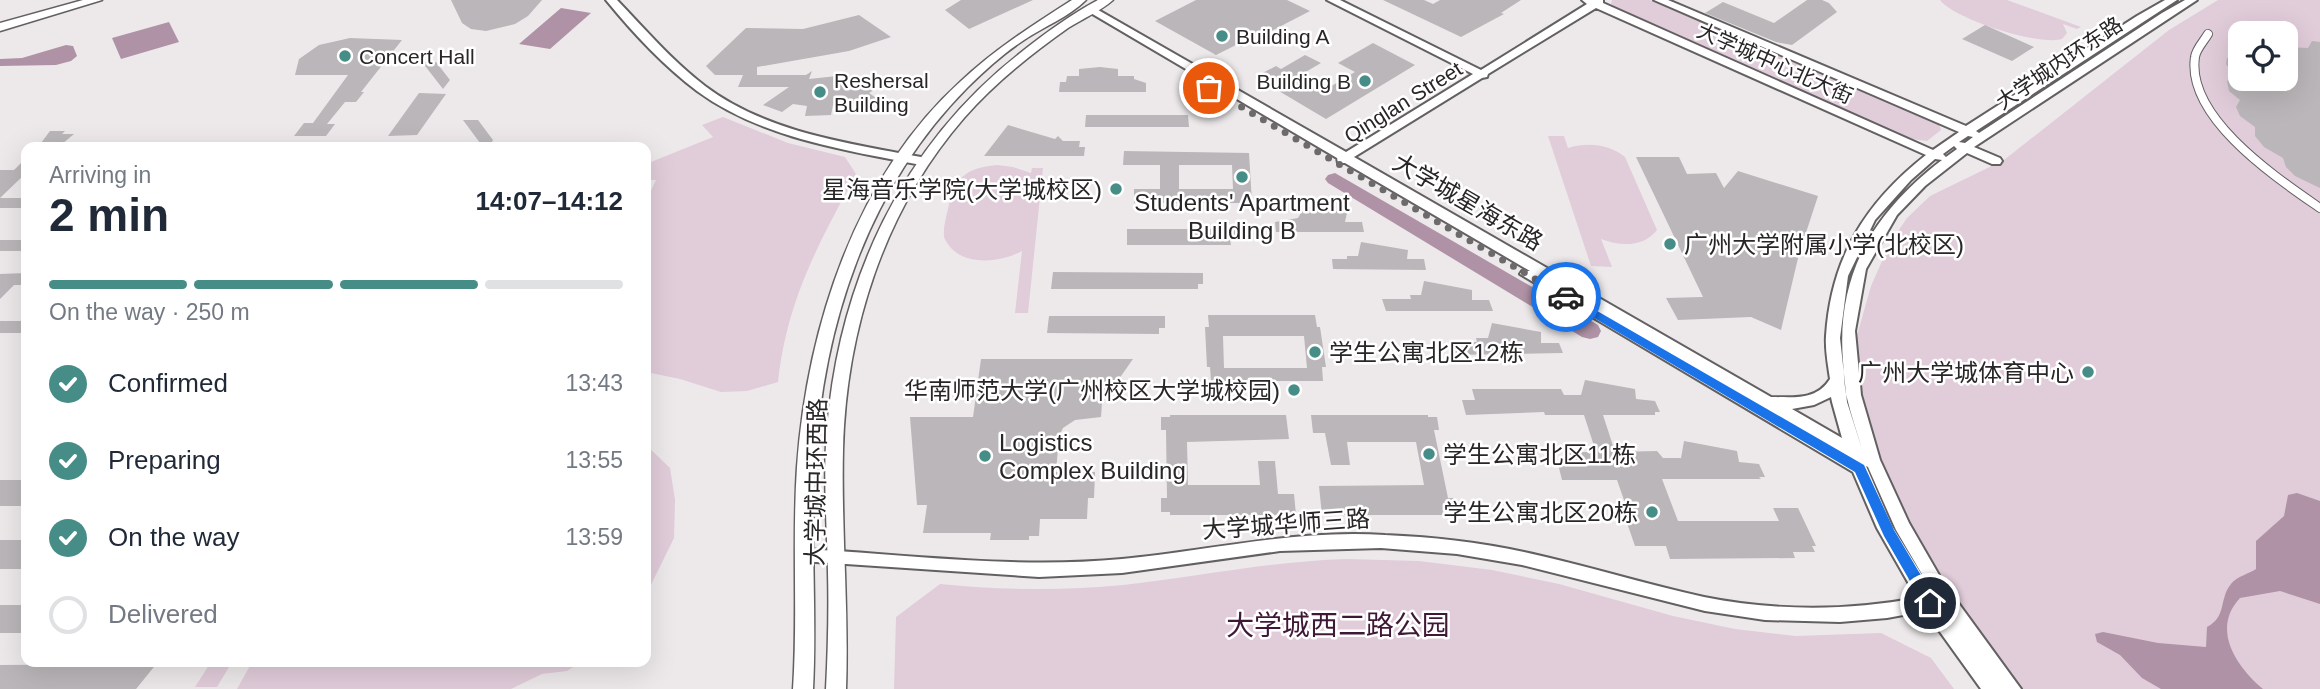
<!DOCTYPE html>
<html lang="en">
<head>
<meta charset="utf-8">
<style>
  :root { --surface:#fff; --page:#f6f6f7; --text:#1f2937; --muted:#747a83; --line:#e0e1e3; --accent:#478d87 }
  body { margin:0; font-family:Helvetica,"Noto Sans SC",sans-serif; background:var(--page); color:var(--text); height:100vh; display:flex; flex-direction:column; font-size:26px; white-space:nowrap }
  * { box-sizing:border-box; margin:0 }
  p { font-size:23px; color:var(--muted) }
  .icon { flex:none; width:38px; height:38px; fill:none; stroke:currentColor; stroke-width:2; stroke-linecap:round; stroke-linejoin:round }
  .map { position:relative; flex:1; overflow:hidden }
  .drawer { position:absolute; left:21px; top:142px; width:630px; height:525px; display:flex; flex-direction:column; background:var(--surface); border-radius:14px; box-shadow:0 7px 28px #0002 }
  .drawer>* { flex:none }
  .controls { position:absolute; left:2228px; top:21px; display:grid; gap:14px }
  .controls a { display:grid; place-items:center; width:70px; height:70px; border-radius:14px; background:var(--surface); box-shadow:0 7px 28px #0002; font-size:35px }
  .pin { position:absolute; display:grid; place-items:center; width:60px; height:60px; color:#fff; margin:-30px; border:4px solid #fff; border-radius:50%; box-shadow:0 2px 7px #0007 }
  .courier { position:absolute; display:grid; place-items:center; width:70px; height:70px; margin:-35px; border:5px solid #1a73e8; border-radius:50%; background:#fff; color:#222; box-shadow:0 2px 9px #0007 }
  .headline em { font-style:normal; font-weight:700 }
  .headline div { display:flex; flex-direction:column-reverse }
  .headline { display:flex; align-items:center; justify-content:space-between; height:119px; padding:0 28px }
  h1 { font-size:46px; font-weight:700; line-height:52px }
  .bar { display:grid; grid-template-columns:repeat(4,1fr); gap:10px 7px; align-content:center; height:84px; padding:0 28px }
  .bar i { height:9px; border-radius:5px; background:var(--line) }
  .bar .on { background:var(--accent) }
  .bar p { grid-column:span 4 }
  ol { padding:0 28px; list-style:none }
  li { display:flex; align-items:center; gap:21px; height:77px }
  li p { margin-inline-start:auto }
  li .icon { padding:7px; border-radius:50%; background:var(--accent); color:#fff; stroke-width:4 }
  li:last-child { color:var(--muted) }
  li i { width:38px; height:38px; border:4px solid var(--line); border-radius:50% }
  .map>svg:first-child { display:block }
</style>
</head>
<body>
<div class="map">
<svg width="2320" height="689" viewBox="0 0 2320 689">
  <rect width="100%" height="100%" fill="#ede9eb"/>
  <path fill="#e1ccda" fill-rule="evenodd" d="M1612 0H1650L1932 121 1939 124 1941 130 1927 141 1912 139 1617 10 1611 4Z
    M1940 0H2007L2081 27 2077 29 2063 24 2067 33 2062 39C2038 46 1954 19 1940 0Z
    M2218 0H2320V689H2021L1945 591 1897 506 1857 404 1856 339 1871 286 1890 243 1907 218 1930 196 2004 160 2169 30ZM2240 33H2286V79H2240Z
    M723 117 788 143 845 157 856 174C818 245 787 300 778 382L747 391 721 392 680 379 646 372V201L656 180H646V164L713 137 702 125Z
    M1548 136H1564L1568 148C1588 142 1609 144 1625 157L1657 230C1643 248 1620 246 1601 239L1612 267 1591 266Z
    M997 165 1013 167 1031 173 1032 168H1043L1028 313H1015L1022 251C998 264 956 267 944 237 943 227 946 218 948 209 954 178 965 168 997 165Z
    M646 445 670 468 675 500 674 538 646 595Z
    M1347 559 1419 561 1492 570 1559 584 1673 616 1735 629 1796 636 1881 633 1931 658 1954 689H894L896 617 940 584C1001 590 1062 591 1123 585 1198 577 1271 561 1347 559Z
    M211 662H232L217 687H195Z
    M252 662H581L567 671 542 674 511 689H237Z"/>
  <path fill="#af92a6" d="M561 8 591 13 550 49 519 44Z
    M169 22 179 42 121 59 112 38Z
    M66 45 73 46 77 56 71 61 56 65 0 66V59L22 58Z
    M2297 493 2320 501V604L2280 591 2240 598C2211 629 2236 666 2263 689H2161L2142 678 2120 655 2097 642 2095 634 2103 632 2158 643 2206 647 2207 627C2227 617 2219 598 2231 584 2237 576 2249 574 2256 569V541L2284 516 2288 495Z"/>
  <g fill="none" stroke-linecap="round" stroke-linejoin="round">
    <path fill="#af92a6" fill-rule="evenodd" d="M1335 173 1598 325 1601 331 1598 337 1590 339 1582 337 1328 183 1325 179 1328 175Z"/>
  </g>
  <path fill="#bab6b9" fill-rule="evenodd" d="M451 0H542L528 16 515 24 486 31 471 29 462 23Z
    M961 0H1033L969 29 945 10Z
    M1196 0H1287L1310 11 1241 47 1236 45 1216 55 1155 21Z
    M1383 0H1424L1433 4 1440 0H1521L1501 13 1504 14 1461 37Z
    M1807 0H1822L1829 3 1837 12 1792 45 1776 42 1705 13 1723 2 1774 23Z
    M859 15 891 37 849 51 757 67V75H806L812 71 809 79 846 75 878 87 869 93 879 100 860 108 856 109 848 102 833 105 831 115 805 116 807 106 793 104 782 112 763 105 789 87H738L743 75H715L706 66 746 28 803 29Z
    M2266 22H2285L2288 33H2259Z
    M1985 25 2034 47 2012 61 1962 39Z
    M350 38 402 40 361 92H364L356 102H345L327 124H335L326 136H294L304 123H313L348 75H295L299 59 319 45Z
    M2312 41 2320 42V188L2295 176 2286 167 2283 158 2264 147 2255 136V127L2240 116 2236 107 2240 100 2229 91 2227 81 2234 75 2226 64 2227 58 2240 54V79H2286V47L2308 48Z
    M1373 43 1415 65 1326 119 1255 77 1276 66 1281 69 1305 55 1321 63 1297 77 1323 91 1355 72 1338 63Z
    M422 62H436L450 80 443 89Z
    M1100 67 1118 69V76H1134V79L1146 83V92H1059L1060 82H1066L1067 76H1079V69Z
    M419 93 446 94 417 135 388 136Z
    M1086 115H1188L1189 127H1085Z
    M463 120H478L493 140 489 147H483Z
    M1008 125 1055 139 1058 136 1063 141H1080L1079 147H1085L1084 156H984Z
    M50 131H65L62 134H74L61 145 38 147Z
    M1124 151 1249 153 1252 203H1134V189H1160V165H1123ZM1179 165H1232L1233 189H1179Z
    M1636 157H1679L1687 174 1716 173 1724 188 1738 171 1818 196 1799 254 1781 330 1751 317 1678 320 1666 298 1703 297Z
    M26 158V173L0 198V170H14Z
    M0 198H26V208H0Z
    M1305 206 1347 213 1345 222H1362L1364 232H1276L1275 222 1298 218Z
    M1127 229H1235L1236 240H1230L1231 245H1127Z
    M0 240H26V251H0Z
    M1361 242 1408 250 1407 259H1424L1426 270 1333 269 1332 259H1347V256H1358Z
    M1053 272 1203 273V284H1198V289H1051Z
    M26 273V285H14L0 299V274Z
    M1424 281 1472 290V300H1489L1493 311H1386L1382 299H1411L1410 295H1421Z
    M1208 315H1315L1317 327H1320L1326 367H1322L1323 381H1211L1210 367H1207L1205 327H1209ZM1223 336H1304L1307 368H1224Z
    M1049 316H1165V328H1159V334L1047 333Z
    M0 321H26V333H0Z
    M1492 323 1541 332V343H1559L1563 353 1452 355 1448 343 1477 342 1476 338H1488Z
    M981 359H1133L1102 403 1101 417 1075 420 1063 428 1059 436 1056 472H1095L1094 498H1088L1087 519H1040L1039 536H1029V540H990L991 533H923L927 505H917L910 417H973Z
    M1585 380 1635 389 1636 399 1655 401 1660 412H1655V415H1603L1615 452 1657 451 1663 458H1681L1684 441 1737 451 1739 462 1759 464 1765 477H1759L1761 479H1662L1678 521H1779L1773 508H1798L1816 546H1812L1815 552H1793L1795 558 1670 559 1666 546H1635L1626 520H1631L1617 480H1562L1558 464 1571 463 1567 452H1596L1584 415H1545L1544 412 1466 415 1462 400H1475L1472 389H1561L1564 395H1581Z
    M1170 415H1286L1289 439 1187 442 1188 485H1260L1258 461H1275L1278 494H1294L1296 515H1170V512H1161V498H1167L1166 430H1161V417H1170Z
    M1311 415H1428V417H1437L1439 430H1434L1448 498H1453L1456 512 1441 515H1322L1319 486 1424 485 1416 442H1347L1350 465H1331L1325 433H1313Z
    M0 480H26V506H0Z
    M0 540H26V569H0Z
    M0 605H26V633H0Z
    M138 662H158L136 689H0V665L137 664Z"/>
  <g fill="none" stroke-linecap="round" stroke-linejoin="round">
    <g stroke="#636062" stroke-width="10">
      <path id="street" d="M2208 34C2204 41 2196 49 2195 57 2186 118 2277 178 2320 208"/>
    </g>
    <g stroke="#636062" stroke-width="4">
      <path id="secondary" d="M606 0H617C645 29 672 61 705 86 766 132 847 143 921 157L927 161 921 165C845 150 761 138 697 91 664 66 632 32 606 0Z
        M1327 0H1340L1481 70 1587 4 1582 0H1603V3L1933 150 1959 132 1654 0H1668L1966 126 2137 16 2165 0H2177L1976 131 1979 133 2162 13 2185 0H2197L1974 147 2000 158 2002 161 2000 164H1992L1967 153 1925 186 1897 215 1866 269 1855 331 1861 395 1880 460 1909 523 1943 582 2021 689H1981L1925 611 1887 618 1840 622 1765 620 1705 611 1522 565 1457 554 1381 548 1280 551 1122 573 1039 577 801 561 799 556 801 551 807 549C911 555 1017 569 1122 559 1209 551 1296 529 1385 535 1431 537 1479 542 1524 552 1585 565 1644 584 1704 597 1774 611 1847 611 1917 598L1877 528 1853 472 1520 274 1522 271H1530L1345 163H1338L1337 158 1084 9 1093 7 1346 152 1473 74ZM1596 8 1926 155C1865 203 1831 258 1826 336 1825 350 1828 365 1830 379 1816 401 1793 397 1771 397L1354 157 1482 78 1487 77 1488 74ZM1968 136 1973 137 1965 143 1959 142ZM1954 146 1957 149 1946 157 1943 154ZM1935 159 1942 160C1874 212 1836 274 1843 361 1844 373 1844 386 1847 398 1851 415 1857 432 1862 449L1847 402 1840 338 1848 276 1875 220 1911 180ZM1831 397 1832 402 1842 438 1792 409 1814 405ZM1866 466 1868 467 1896 530 1936 598 1892 526Z"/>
    </g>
    <g stroke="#636062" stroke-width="3">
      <path id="primary" d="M83 0H102L0 31V23Z
        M1072 0H1086C1069 17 1043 27 1024 40 1004 53 984 71 967 88 867 189 822 327 815 467 810 541 817 615 813 689H793C798 615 792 541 797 467 807 328 855 177 961 81 995 49 1033 25 1072 0Z
        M1098 0H1113C1101 11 1082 19 1068 28 1031 54 994 84 964 118 884 210 846 330 843 450 841 530 849 609 846 689H826C828 650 829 611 828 572 827 525 823 477 827 429 839 281 902 146 1019 54 1044 34 1070 15 1098 0Z"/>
    </g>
    <use href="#street" stroke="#fff" stroke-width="8"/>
    <use href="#secondary" fill="#fff" fill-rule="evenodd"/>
    <use href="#primary" fill="#fff" fill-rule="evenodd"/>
  </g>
  <path fill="#1a73e8" d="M1566 293 1864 465 1894 530 1935 599V607H1925L1884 536 1855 472 1562 299 1560 297Z"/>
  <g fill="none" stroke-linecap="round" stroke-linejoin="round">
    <path stroke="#6d6a6c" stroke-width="7" stroke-dasharray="0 12.6" d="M1209 88 1566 297"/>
  </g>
  <g fill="#478d87" stroke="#fff" stroke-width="2.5">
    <circle cx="1222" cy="36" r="7"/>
    <circle cx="345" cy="56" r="7"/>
    <circle cx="1365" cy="81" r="7"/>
    <circle cx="820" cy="92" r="7"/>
    <circle cx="1242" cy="177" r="7"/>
    <circle cx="1116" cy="189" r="7"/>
    <circle cx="1670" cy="244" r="7"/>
    <circle cx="1315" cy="352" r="7"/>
    <circle cx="2088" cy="372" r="7"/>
    <circle cx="1294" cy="390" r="7"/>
    <circle cx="1429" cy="454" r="7"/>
    <circle cx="985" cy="456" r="7"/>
    <circle cx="1652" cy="512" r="7"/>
  </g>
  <g text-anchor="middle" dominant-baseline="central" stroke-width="5" stroke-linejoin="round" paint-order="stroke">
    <g font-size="21" fill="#282627" stroke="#fff" text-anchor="start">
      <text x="1236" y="36">Building A</text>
      <text x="359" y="56">Concert Hall</text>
      <text x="834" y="80">Reshersal<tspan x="834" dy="24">Building</tspan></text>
      <text x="1351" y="81" text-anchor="end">Building B</text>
    </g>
    <g font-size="21" fill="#282627" stroke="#fff">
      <text transform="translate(1775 63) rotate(24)">大学城中心北大街</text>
      <text transform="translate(2059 63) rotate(-34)">大学城内环东路</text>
      <text transform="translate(1403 102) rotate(-32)">Qinglan Street</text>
    </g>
    <g font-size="24" fill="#282627" stroke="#fff" text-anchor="end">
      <text x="1102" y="189">星海音乐学院(大学城校区)</text>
      <text x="1242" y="202" text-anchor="middle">Students' Apartment<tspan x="1242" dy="28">Building B</tspan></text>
      <text x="1684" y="244" text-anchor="start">广州大学附属小学(北校区)</text>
      <text x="1329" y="352" text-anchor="start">学生公寓北区12栋</text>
      <text x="2074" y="372">广州大学城体育中心</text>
      <text x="1280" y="390">华南师范大学(广州校区大学城校园)</text>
      <text x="999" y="442" text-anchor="start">Logistics<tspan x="999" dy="28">Complex Building</tspan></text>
      <text x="1443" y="454" text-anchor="start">学生公寓北区11栋</text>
      <text x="1638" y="512">学生公寓北区20栋</text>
    </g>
    <g font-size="24" fill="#282627" stroke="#fff">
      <text transform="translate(1468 202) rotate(30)">大学城星海东路</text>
      <text transform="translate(816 482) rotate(-89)">大学城中环西路</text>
      <text transform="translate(1286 524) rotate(-4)">大学城华师三路</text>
    </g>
    <g font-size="28" fill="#3f1836" stroke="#fff">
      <text x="1338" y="625">大学城西二路公园</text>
    </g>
  </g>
</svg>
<div class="controls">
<a><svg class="icon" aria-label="locate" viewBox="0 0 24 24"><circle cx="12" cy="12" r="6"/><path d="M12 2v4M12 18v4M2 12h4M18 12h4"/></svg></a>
</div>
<div class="pin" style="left:1209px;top:88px;background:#ea580c"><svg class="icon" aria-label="bag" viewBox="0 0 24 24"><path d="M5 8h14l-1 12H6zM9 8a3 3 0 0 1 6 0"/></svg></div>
<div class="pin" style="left:1930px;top:603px;background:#1f2937"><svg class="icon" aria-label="home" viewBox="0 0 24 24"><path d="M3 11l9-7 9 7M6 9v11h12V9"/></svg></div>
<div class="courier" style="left:1566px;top:297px"><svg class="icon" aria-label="car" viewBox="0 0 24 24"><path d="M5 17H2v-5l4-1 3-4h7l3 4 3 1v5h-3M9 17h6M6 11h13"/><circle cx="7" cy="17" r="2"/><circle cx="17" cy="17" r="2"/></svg></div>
<section class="drawer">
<div class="headline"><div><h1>2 min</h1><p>Arriving in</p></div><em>14:07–14:12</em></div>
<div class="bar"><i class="on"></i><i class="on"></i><i class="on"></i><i></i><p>On the way · 250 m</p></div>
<ol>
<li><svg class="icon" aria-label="check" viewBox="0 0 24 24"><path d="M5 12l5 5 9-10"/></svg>Confirmed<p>13:43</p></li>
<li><svg class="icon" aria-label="check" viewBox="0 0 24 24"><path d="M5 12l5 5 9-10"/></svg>Preparing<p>13:55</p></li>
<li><svg class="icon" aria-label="check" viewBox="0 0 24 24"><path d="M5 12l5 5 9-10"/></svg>On the way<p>13:59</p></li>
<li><i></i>Delivered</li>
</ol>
</section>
</div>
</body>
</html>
